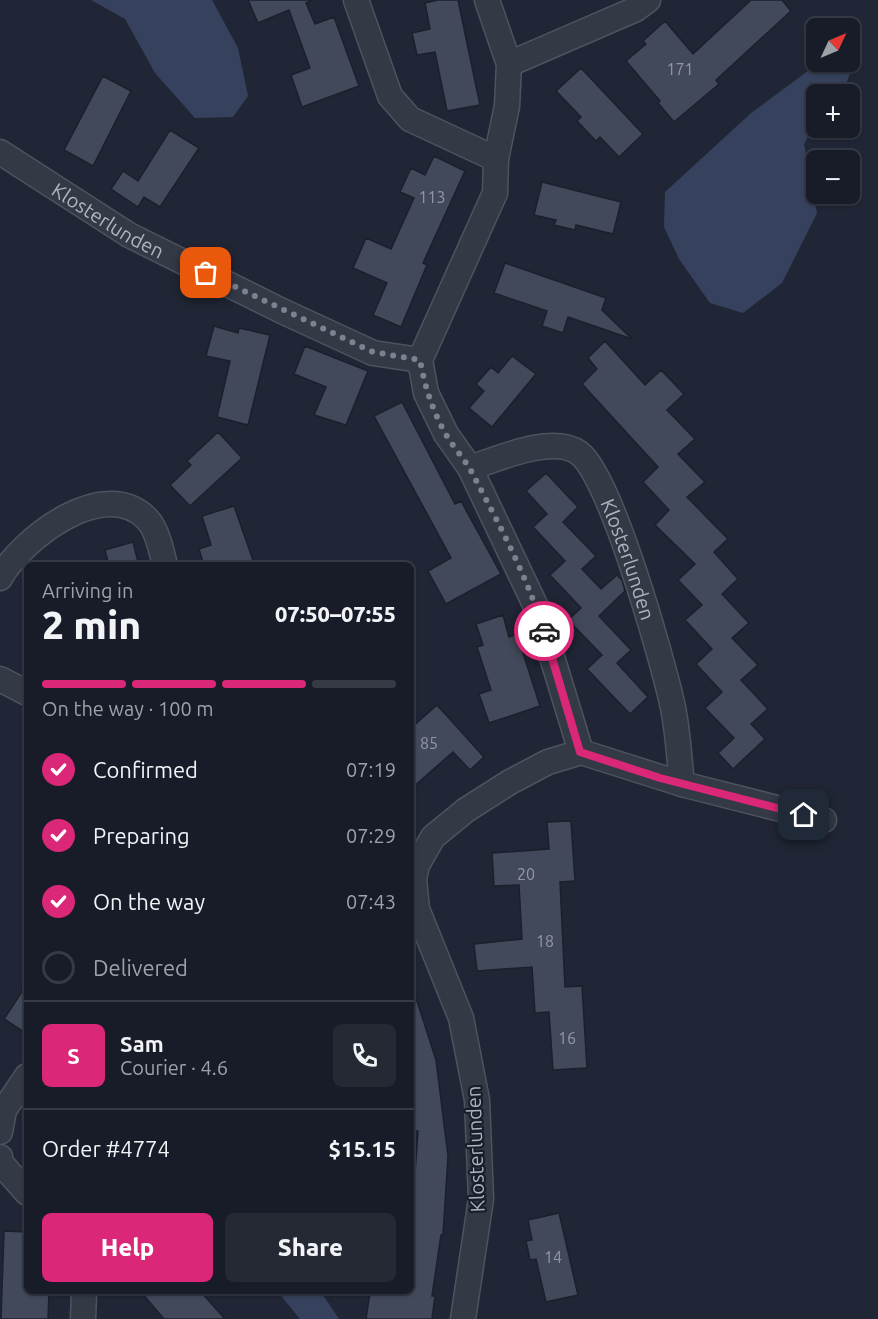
<!DOCTYPE html>
<html lang="en">
<head>
<meta charset="utf-8">
<style>
  :root { --surface:#181c28; --page:#252934; --text:#f1f3f6; --muted:#9fa1a8; --line:#363a45; --accent:#db2777 }
  body { margin:0; font-family:Ubuntu,sans-serif; background:var(--page); color:var(--text); height:100vh; display:flex; flex-direction:column; font-size:22px; white-space:nowrap }
  * { box-sizing:border-box; margin:0 }
  p { font-size:20px; color:var(--muted) }
  .icon { flex:none; width:33px; height:33px; fill:none; stroke:currentColor; stroke-width:2; stroke-linecap:round; stroke-linejoin:round }
  .map { position:relative; flex:1; overflow:hidden }
  .side { position:absolute; left:24px; top:562px; width:390px; height:732px; display:flex; flex-direction:column; background:var(--surface); border-radius:9px; box-shadow:0 2px 4px #0004,0 0 0 2px var(--line) }
  .side>* { flex:none }
  .needle { width:39px; rotate:46deg }
  .tools { position:absolute; left:806px; top:18px; display:grid; gap:12px }
  .tools a { display:grid; place-items:center; width:54px; height:54px; border-radius:9px; background:var(--surface); box-shadow:0 2px 4px #0004,0 0 0 2px var(--line); font-size:30px }
  .pin { position:absolute; display:grid; place-items:center; width:51px; height:51px; color:#fff; margin:-26px; border-radius:12px; box-shadow:0 3px 9px #0006 }
  .courier { position:absolute; display:grid; place-items:center; width:60px; height:60px; margin:-30px; border:4px solid #db2777; border-radius:50%; background:#fff; color:#222; box-shadow:0 2px 8px #0007 }
  .headline em { font-style:normal; font-weight:800 }
  .headline div { display:flex; flex-direction:column-reverse }
  .headline { display:flex; align-items:center; justify-content:space-between; height:102px; padding:0 18px }
  h1 { font-size:39px; font-weight:800; line-height:45px }
  .bar { display:grid; grid-template-columns:repeat(4,1fr); gap:9px 6px; align-content:center; height:72px; padding:0 18px }
  .bar i { height:8px; border-radius:4px; background:var(--line) }
  .bar .current { background:var(--accent) }
  .bar p { grid-column:span 4 }
  .line { display:flex; align-items:center; gap:15px; padding:0 18px; border-top:2px solid var(--line) }
  .line div { flex:1 }
  .round { display:grid; place-items:center; flex:none; width:63px; height:63px; border-radius:9px; background:var(--page) }
  ol { padding:0 18px; list-style:none }
  li { display:flex; align-items:center; gap:18px; height:66px }
  li p { margin-inline-start:auto }
  li .icon { padding:6px; border-radius:50%; background:var(--accent); color:#fff; stroke-width:4 }
  li:last-child { color:var(--muted) }
  li i { width:33px; height:33px; border:3px solid var(--line); border-radius:50% }
  .cta { display:flex; gap:12px; margin-top:auto; padding:12px 18px }
  .cta a { flex:1; height:69px; border-radius:9px; background:var(--accent); color:#fff; font-size:24px; font-weight:800; line-height:69px; text-align:center }
  .cta a+a { background:var(--page); color:var(--text) }
  .map>svg:first-child { display:block }
</style>
</head>
<body>
<div class="map">
<svg width="878" height="1319" viewBox="0 0 878 1319">
  <rect width="100%" height="100%" fill="#202635"/>
  <path fill="#36425d" d="M91 0H212L238 48 248 96 233 117 195 118 155 73 125 19Z
    M820 62H846L851 71 845 86 836 94H816V123L804 144 817 213 782 283 743 313 710 303 679 259 664 227 665 192 750 114Z
    M278 1292H321L339 1319H300Z"/>
  <path fill="#42495a" stroke="#1b202c" stroke-width="1.5" d="M248 0H313L306 3 315 24 334 17 359 86 302 107 291 75 310 68 289 10 258 23Z
    M438 0H458L480 105 447 111 435 52 417 55 412 33 430 29 425 3Z
    M751 0H782L791 11 716 80 719 84 674 122 658 103 660 101 626 61 646 44 643 41 665 21 693 54Z
    M581 68 643 134 619 157 600 137 596 141 577 121 581 117 556 91Z
    M103 76 131 91 93 166 64 150Z
    M170 130 199 148 160 207 144 197 138 207 111 189 123 171 138 181Z
    M434 156 465 171 423 263 427 265 401 327 373 315 387 283 353 268 366 238 391 249 414 198 400 192 411 168 425 175Z
    M542 182 621 202 613 234 576 225 575 230 554 225 556 220 534 215Z
    M505 263 606 298 602 310 632 339 568 317 563 333 542 326 547 311 494 293Z
    M214 326 238 333 239 328 270 335 248 425 217 417 230 361 206 356Z
    M605 341 645 385 661 370 684 394 667 410 695 439 678 454 705 482 687 497 728 539 714 552 738 579 722 594 749 623 732 638 758 665 741 680 768 709 751 724 765 739 733 769 718 753 734 738 705 708 722 692 696 664 712 649 685 620 702 605 678 580 695 564 655 525 669 510 643 482 658 467 582 384 597 369 588 358Z
    M305 346 368 371 346 425 314 415 326 387 294 374Z
    M512 356 536 374 492 427 469 408 484 391 476 384 491 367 498 373Z
    M402 402 455 504 461 501 501 574 446 604 428 571 451 558 374 416Z
    M218 432 242 458 190 506 170 485 191 465 187 461Z
    M546 473 578 507 563 522 596 556 582 569 601 589 617 575 622 580 625 591 599 616 631 650 617 663 648 697 630 714 587 669 602 655 568 620 581 608 550 575 565 561 533 527 547 514 526 491Z
    M234 506 255 566H204L199 549 211 545 202 516Z
    M133 542 139 566H109L105 550Z
    M503 615 509 637 517 634 540 706 489 723 479 694 491 690 477 647 483 645 476 624Z
    M437 705 484 757 470 770 453 752 411 789V728Z
    M571 821 575 881 560 882 565 987 582 986 587 1068 553 1070 549 1012 535 1013 532 967 477 971 474 944 522 939 519 885 494 886 492 853 549 849 547 822Z
    M27 984V1034L4 1019Z
    M411 998H416L436 1060 448 1156 443 1235H441L432 1296H435L432 1319H366L370 1292H411V1201H413L418 1131 411 1132Z
    M559 1213 578 1295 546 1302 536 1259 530 1260 526 1241 532 1240 528 1220Z
    M4 1231 27 1232V1292H49L48 1319H1Z
    M141 1292H201L225 1319H164Z"/>
  <g fill="none" stroke-linecap="round" stroke-linejoin="round">
    <g stroke="#4e5360" stroke-width="27">
      <g id="minor">
        <path d="M356 0 390 96 410 119 496 159"/>
        <path d="M487 0 509 64 507 106 496 159 495 193 420 360 426 393 446 434 470 468 538 611 581 752"/>
        <path d="M509 64 636 9 648 0"/>
        <path id="s1" d="M0 152 129 235 282 311 373 353 420 360"/>
        <path id="s2" d="M470 468C497 459 553 434 579 453 611 476 662 659 672 703 678 729 679 757 682 784"/>
        <path d="M0 578C22 538 105 475 147 519 157 529 162 552 165 566"/>
        <path d="M0 679 27 693"/>
        <path d="M0 1132 4 1110 27 1076"/>
        <path d="M0 1157 1 1163 27 1193"/>
        <path d="M83 1319 84 1292"/>
        <path d="M463 1319 481 1199 477 1100 461 1018 417 909 414 879 417 865 433 837 466 810 510 782 548 762 581 752 682 784 824 820"/>
      </g>
    </g>
    <use href="#minor" stroke="#343946" stroke-width="24"/>
  </g>
  <g fill="none" stroke-linecap="round" stroke-linejoin="round">
    <path stroke="#7c8291" stroke-width="6" stroke-dasharray="0 10.8" d="M206 273 373 352 420 360C425 387 432 409 445 433 453 447 464 458 471 471 498 522 527 576 544 631"/>
    <path stroke="#db2777" stroke-width="8" d="M544 631 580 752 660 778 804 815"/>
  </g>
  <g text-anchor="middle" dominant-baseline="central" stroke-width="4.5" stroke-linejoin="round" paint-order="stroke">
    <g font-size="16" fill="#9398a8">
      <text x="680" y="69">171</text>
      <text x="432" y="197">113</text>
      <text x="429" y="743">85</text>
      <text x="526" y="874">20</text>
      <text x="545" y="941">18</text>
      <text x="567" y="1038">16</text>
      <text x="553" y="1257">14</text>
    </g>
    <g font-size="20" fill="#aeb3c2" stroke="#191e2a">
      <text stroke="none"><textPath href="#s1" startOffset="128">Klosterlunden</textPath></text>
      <text stroke="none"><textPath href="#s2" startOffset="232">Klosterlunden</textPath></text>
      <text transform="translate(475 1149) rotate(-92)">Klosterlunden</text>
    </g>
  </g>
</svg>
<div class="tools">
<a><svg class="needle" viewBox="-14 -14 28 28"><path d="M0-13l5 13h-10z" fill="#e53935"/><path d="M0 13l5-13h-10z" fill="#9fa1a8"/></svg></a>
<a>+</a>
<a>−</a>
</div>
<div class="pin" style="left:206px;top:273px;background:#ea580c"><svg class="icon" aria-label="bag" viewBox="0 0 24 24"><path d="M5 8h14l-1 12H6zM9 8a3 3 0 0 1 6 0"/></svg></div>
<div class="pin" style="left:804px;top:815px;background:#1f2937"><svg class="icon" aria-label="home" viewBox="0 0 24 24"><path d="M3 11l9-7 9 7M6 9v11h12V9"/></svg></div>
<div class="courier" style="left:544px;top:631px"><svg class="icon" aria-label="car" viewBox="0 0 24 24"><path d="M5 17H2v-5l4-1 3-4h7l3 4 3 1v5h-3M9 17h6M6 11h13"/><circle cx="7" cy="17" r="2"/><circle cx="17" cy="17" r="2"/></svg></div>
<section class="side">
<div class="headline"><div><h1>2 min</h1><p>Arriving in</p></div><em>07:50–07:55</em></div>
<div class="bar"><i class="current"></i><i class="current"></i><i class="current"></i><i></i><p>On the way · 100 m</p></div>
<ol>
<li><svg class="icon" aria-label="check" viewBox="0 0 24 24"><path d="M5 12l5 5 9-10"/></svg>Confirmed<p>07:19</p></li>
<li><svg class="icon" aria-label="check" viewBox="0 0 24 24"><path d="M5 12l5 5 9-10"/></svg>Preparing<p>07:29</p></li>
<li><svg class="icon" aria-label="check" viewBox="0 0 24 24"><path d="M5 12l5 5 9-10"/></svg>On the way<p>07:43</p></li>
<li><i></i>Delivered</li>
</ol>
<div class="line" style="height:108px"><b class="round" style="background:var(--accent);color:#fff">S</b><div><b>Sam</b><p>Courier · 4.6</p></div><a class="round"><svg class="icon" aria-label="phone" viewBox="0 0 24 24"><path d="M5 4h4l2 5-3 2q2 4 5 5l2-3 5 2v4C11 20 4 13 5 4z"/></svg></a></div>
<div class="line" style="height:78px"><div>Order #4774</div><b>$15.15</b></div>
<div class="cta"><a>Help</a><a>Share</a></div>
</section>
</div>
</body>
</html>
